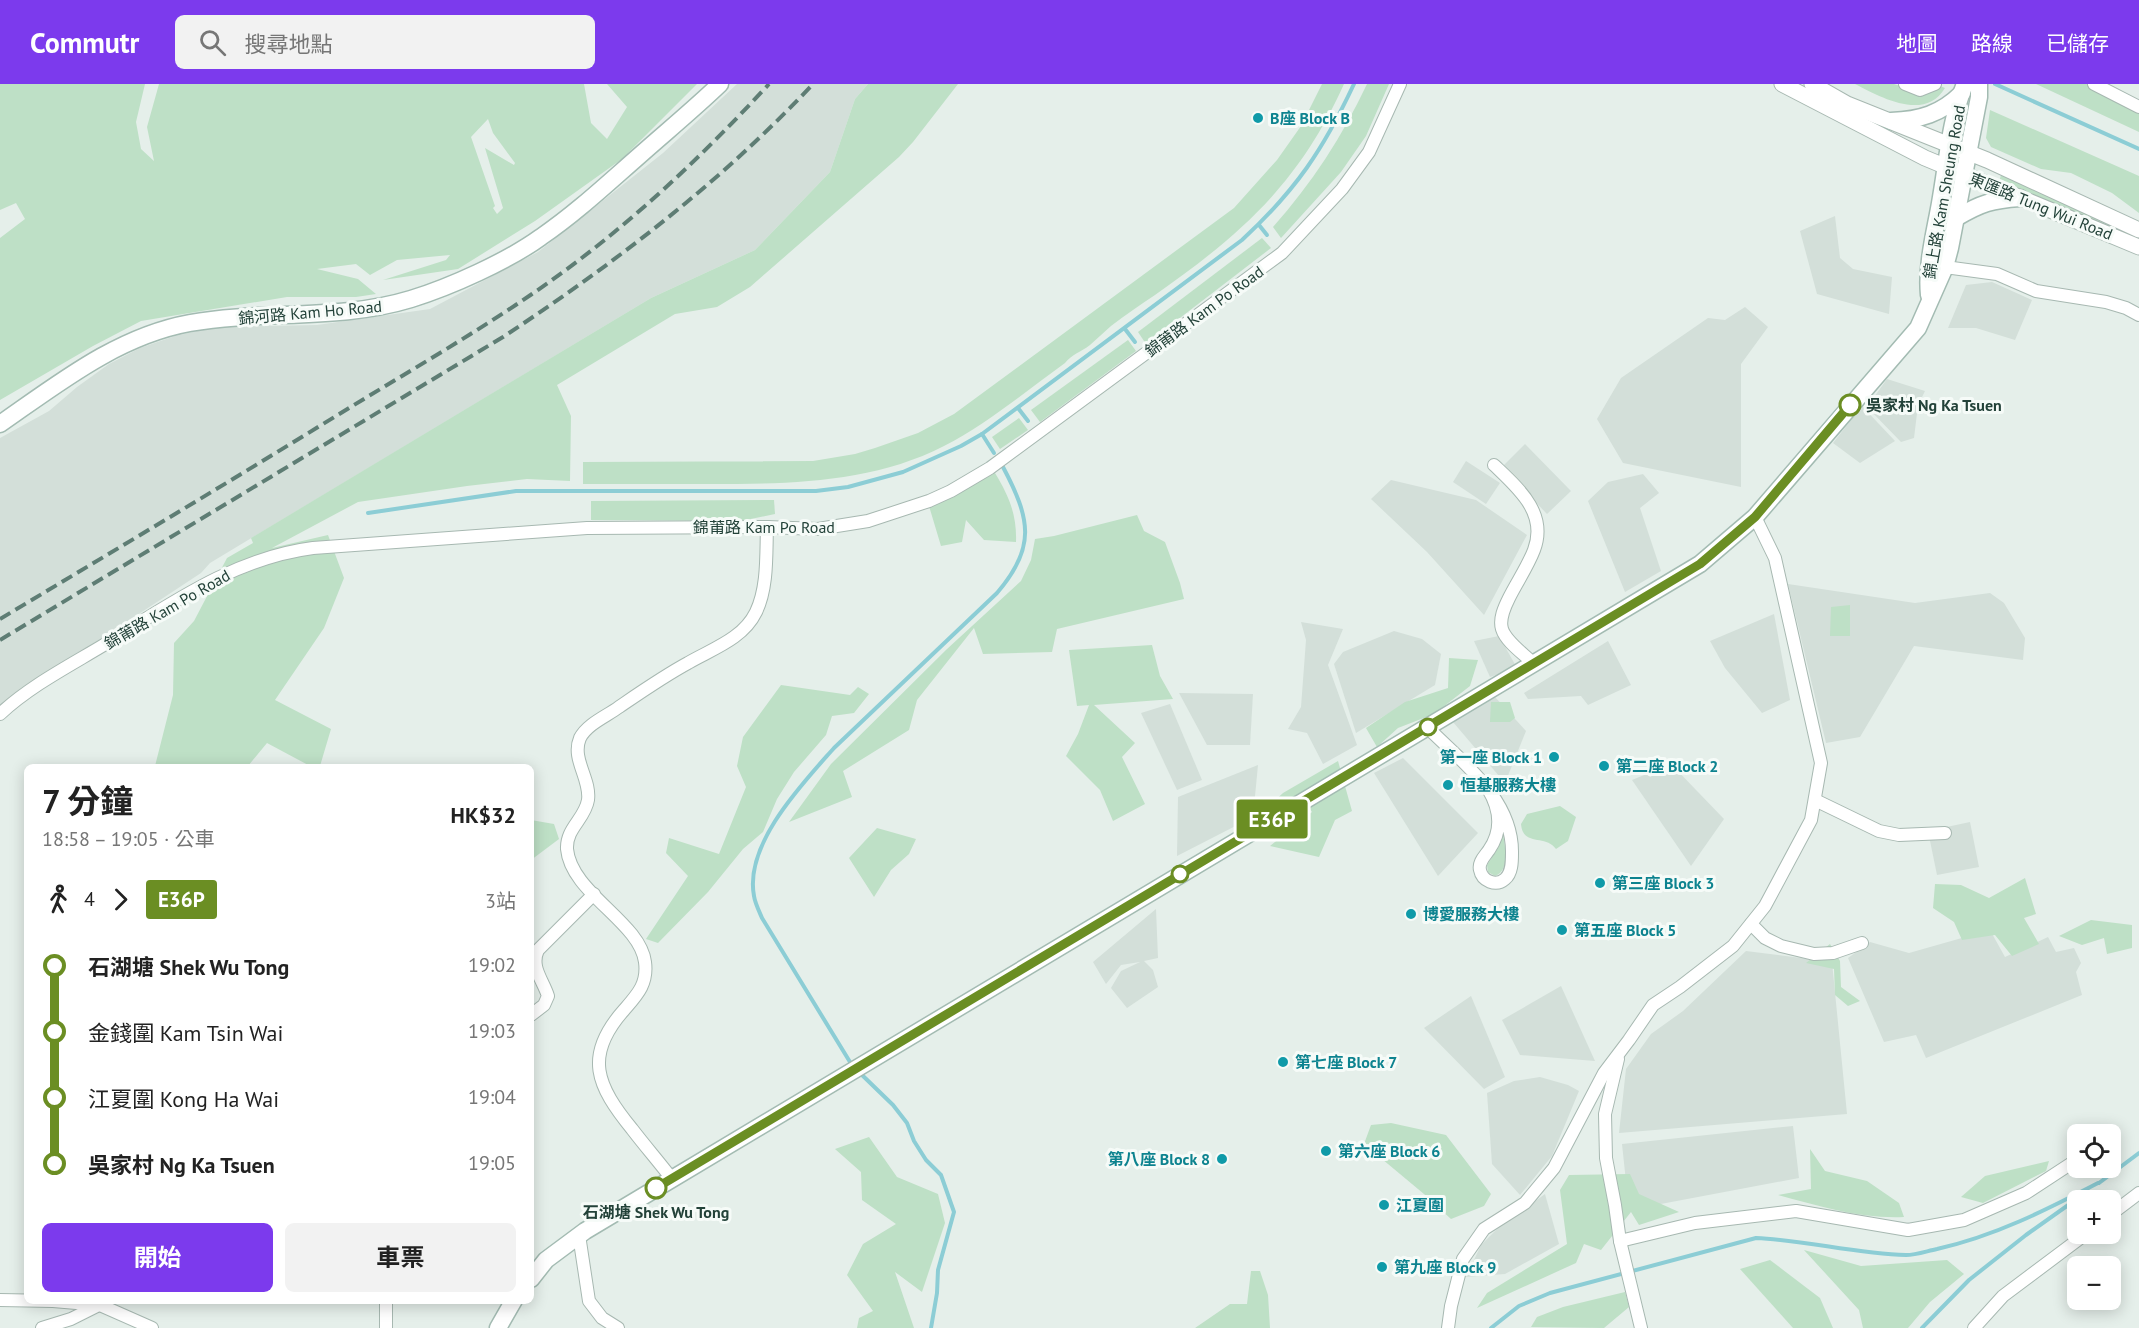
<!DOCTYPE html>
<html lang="zh-TW">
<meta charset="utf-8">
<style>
:root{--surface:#fff;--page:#f2f2f2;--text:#222;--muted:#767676;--accent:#7c3aed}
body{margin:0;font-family:"PT Sans","Noto Sans TC",sans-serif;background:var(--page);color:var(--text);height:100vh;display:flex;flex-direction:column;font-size:22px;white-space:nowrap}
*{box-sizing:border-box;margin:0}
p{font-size:20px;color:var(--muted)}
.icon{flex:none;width:33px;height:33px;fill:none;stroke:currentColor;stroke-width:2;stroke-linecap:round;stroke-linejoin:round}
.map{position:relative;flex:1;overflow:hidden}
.details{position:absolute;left:24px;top:680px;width:510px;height:540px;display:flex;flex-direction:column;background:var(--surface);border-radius:9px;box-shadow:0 3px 15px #0003}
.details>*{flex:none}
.badge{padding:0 12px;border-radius:4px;font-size:21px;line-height:39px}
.fabs{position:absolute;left:2067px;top:1040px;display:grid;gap:12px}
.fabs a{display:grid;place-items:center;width:54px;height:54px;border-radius:9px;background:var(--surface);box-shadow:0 3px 15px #0003;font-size:30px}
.map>.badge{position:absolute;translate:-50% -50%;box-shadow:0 0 0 3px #fff}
.legs{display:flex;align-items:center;gap:9px;height:66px;padding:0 18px;font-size:20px}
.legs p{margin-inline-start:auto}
.summary{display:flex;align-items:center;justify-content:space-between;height:102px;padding:0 18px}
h1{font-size:33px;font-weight:700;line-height:45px}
.primary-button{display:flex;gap:12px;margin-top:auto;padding:12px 18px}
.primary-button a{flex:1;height:69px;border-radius:9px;background:var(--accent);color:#fff;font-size:24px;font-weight:700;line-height:69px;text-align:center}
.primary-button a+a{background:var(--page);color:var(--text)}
ul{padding:0 18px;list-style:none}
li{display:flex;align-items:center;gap:21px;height:66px;font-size:22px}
li i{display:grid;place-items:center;width:9px;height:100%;margin:0 8px;background:currentColor}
li i::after{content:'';width:15px;height:15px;margin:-8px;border:4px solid;border-radius:50%;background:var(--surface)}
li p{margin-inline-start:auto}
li:first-child i{background:linear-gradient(#0000 50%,currentColor 0)}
li:last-child i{background:linear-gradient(currentColor 50%,#0000 0)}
header{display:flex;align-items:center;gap:36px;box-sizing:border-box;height:84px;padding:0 30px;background:var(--accent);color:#fff}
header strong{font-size:28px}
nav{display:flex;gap:33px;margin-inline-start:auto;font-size:21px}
.search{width:420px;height:54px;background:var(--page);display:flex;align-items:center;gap:15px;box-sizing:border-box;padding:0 21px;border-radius:9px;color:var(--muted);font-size:22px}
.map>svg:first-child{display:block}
.built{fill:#d3dfd9}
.green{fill:#bee0c6;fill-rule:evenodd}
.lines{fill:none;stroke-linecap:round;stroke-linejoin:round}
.stream{stroke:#8ccdd5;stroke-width:4}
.minor-casing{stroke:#a7b8b1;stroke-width:14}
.tertiary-casing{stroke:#a7b8b1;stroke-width:17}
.secondary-casing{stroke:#a3bbb2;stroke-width:19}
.minor{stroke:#fff;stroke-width:12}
.tertiary{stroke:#fff;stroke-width:15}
.secondary{stroke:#fff;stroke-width:16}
.rail{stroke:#5e7d74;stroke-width:4;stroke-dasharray:12 6;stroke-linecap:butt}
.line-1-casing{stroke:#fff;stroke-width:14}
.line-1{stroke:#6b8e23;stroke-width:9}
.culture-dot{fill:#0f9aa8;stroke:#f6fbf8;stroke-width:2}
.stop-1-dot{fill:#fff;stroke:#6b8e23;stroke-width:3}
.labels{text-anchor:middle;stroke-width:6;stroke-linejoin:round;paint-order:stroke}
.culture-label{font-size:16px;font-weight:bold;fill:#0d838f;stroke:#f6fbf8;text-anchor:start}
.street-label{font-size:16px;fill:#234239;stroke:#f6fbf8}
.stop-label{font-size:16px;font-weight:bold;fill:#234239;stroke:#f6fbf8;text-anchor:start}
</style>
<header>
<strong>Commutr</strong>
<div class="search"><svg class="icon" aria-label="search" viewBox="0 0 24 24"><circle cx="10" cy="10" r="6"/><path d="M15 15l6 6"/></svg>搜尋地點</div>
<nav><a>地圖</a><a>路線</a><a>已儲存</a></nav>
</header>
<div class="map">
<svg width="2139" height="1244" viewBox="0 0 2139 1244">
<rect width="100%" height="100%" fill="#e5efea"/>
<g class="built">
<path d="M737 0H868L855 15 830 88 755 166 651 214 210 479 201 489 113 547 21 604 0 624V354L49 327 77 303 109 280 140 264 175 252 215 243 317 241 430 225 538 168 663 69Z"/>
<path d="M1835 132 1840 174 1853 185 1892 193 1889 230 1817 210 1800 147Z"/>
<path d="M1992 198 2032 216 2015 256 1976 244H1948L1966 201Z"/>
<path d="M1745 223 1768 243 1741 280V403L1623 379 1597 335 1621 294 1708 234 1725 236Z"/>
<path d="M1887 295 1925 307 1918 321 1914 354 1901 358 1867 323Z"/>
<path d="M1862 322 1895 357 1860 379 1833 359Z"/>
<path d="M1525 360 1571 407 1547 430 1502 383Z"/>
<path d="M1466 377 1500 399 1486 420 1453 398Z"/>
<path d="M1643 390 1659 409 1640 424 1661 487 1625 508 1588 417 1608 398Z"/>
<path d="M1391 396 1476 416 1527 451 1484 531 1427 468 1371 415Z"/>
<path d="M1788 500 1915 519 1990 509 2004 519 2025 554 2023 576 1914 562 1860 653 1826 659Z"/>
<path d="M1774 530 1790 616 1762 629 1725 584 1710 557Z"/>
<path d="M1301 538 1343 545 1328 581 1357 661 1323 680 1307 649 1288 645 1301 623 1306 556Z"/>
<path d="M1394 547 1422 555 1441 570 1435 601 1356 649 1334 580 1343 568Z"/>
<path d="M1499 552 1517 584 1490 593 1474 557Z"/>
<path d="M1608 557 1631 601 1588 621 1581 612 1528 615 1524 609Z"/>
<path d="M1179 609 1253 610 1250 661H1207Z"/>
<path d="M1495 613 1526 647 1505 699 1453 638Z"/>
<path d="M1170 620 1202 696 1177 706 1141 629Z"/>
<path d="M1403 674 1478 749 1438 792 1374 689Z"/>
<path d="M1671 680 1724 735 1691 782 1632 696Z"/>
<path d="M1258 681 1253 733 1177 772 1178 713Z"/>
<path d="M1970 738 1979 783 1937 791 1928 747Z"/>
<path d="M1156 825 1158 874 1144 877 1153 886 1158 903 1127 924 1111 904 1121 887 1140 878 1121 881 1106 900 1093 878Z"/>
<path d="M1990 846 2005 873 2048 853 2056 868 2074 864 2081 879 2076 888 2082 911 1926 974 1916 951 1884 958 1848 874 1870 858 1909 869Z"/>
<path d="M1746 867 1832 878 1847 1030 1619 1049 1626 985 1651 950 1683 927Z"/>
<path d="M1561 902 1595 977 1520 971 1502 936Z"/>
<path d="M1471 912 1505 993 1484 1005 1424 944Z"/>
<path d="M1540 993 1568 1001 1579 1007 1552 1072 1520 1111 1492 1080 1487 1009 1514 997Z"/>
<path d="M1793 1042 1799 1094 1629 1126 1622 1060Z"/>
<path d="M1545 1110 1559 1160 1505 1190 1466 1193 1481 1161 1498 1144Z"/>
</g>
<g class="green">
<path d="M0 0H145L136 38 141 65 154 77 147 43 159 0H584L591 39 607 55 627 23 607 0H697L622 75 535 137 458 185 383 196 446 176 450 171 397 176 370 191 356 180 317 185 358 195 376 210 356 213H287L141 237 93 262 0 316V154L25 135 16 119 0 126ZM488 35 493 49 515 79 514 81 485 64 503 124 497 130 493 124 495 122 471 53Z"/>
<path d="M868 0H958L913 58 899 73 750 203 717 223 675 230 557 301 571 332 570 397 527 395 467 402 358 418 272 464 328 451 344 494 324 544 275 616 331 645 320 682H310L267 659 248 682H155L173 611 174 559 194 537 227 474 253 459 251 454 651 214 755 166 830 88 855 15Z"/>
<path d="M1322 0H1344C1299 99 1243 149 1155 211 1140 221 1125 231 1111 242 1104 248 1097 255 1090 261 1081 268 1072 270 1065 279 1026 307 987 340 944 362 872 399 790 400 711 400 669 400 626 400 583 400V378L813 377 855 370 875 364 918 349 954 330 1234 124 1277 76 1301 42Z"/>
<path d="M1367 0H1389L1366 52 1341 88 1281 154 1273 143C1312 99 1342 53 1367 0Z"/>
<path d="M1855 0C1867 0 1883 0 1894 0 1915 6 1917 20 1938 1L1945 4C1925 38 1880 13 1855 0Z"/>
<path d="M2036 0H2087L2139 28V48Z"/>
<path d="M1990 26 2139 92V129L2112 109 2071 89 2041 85 1991 63 1986 54Z"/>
<path d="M2001 91 2044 109 2137 153 2136 156 1999 98Z"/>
<path d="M1262 154 1271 164 1146 260 1138 248Z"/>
<path d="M1128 256 1136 267 1040 338 1031 326Z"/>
<path d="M1019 334 1028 346 1000 365 992 353Z"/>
<path d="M995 389C1009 412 1017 431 1016 458L984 456 966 436 962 458 941 462 929 422 953 412Z"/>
<path d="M774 416 775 430 741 437 591 436V417Z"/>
<path d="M1137 431 1144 447 1165 458 1180 499 1184 515 1057 545 1052 568 983 570 974 544 917 616 909 646 843 687 852 713 789 738 831 680 947 565 1021 497 1031 476 1035 455 1054 452Z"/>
<path d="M1850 521V552H1830L1831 523Z"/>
<path d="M1152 561 1160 592 1173 615 1094 621 1135 659 1122 673 1145 720 1113 737 1100 706 1066 672 1078 650 1089 621 1077 622 1069 566Z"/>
<path d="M1449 574 1478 576 1470 602 1434 630 1398 644 1377 663 1366 644 1405 618 1448 604Z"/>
<path d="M781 601 850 611 858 603 869 610 854 629 832 632 826 651 794 688 777 715 763 748 743 765 708 808 658 859 646 855 688 792 666 769 669 754 719 770 746 703 737 682 743 653Z"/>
<path d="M1491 618H1510L1515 634 1510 638H1490Z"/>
<path d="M1338 677 1352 727 1335 736 1319 773 1270 762 1312 728 1300 711 1258 732 1283 709Z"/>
<path d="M1560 722 1576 733 1568 757 1556 765C1546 750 1523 763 1521 740L1527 730Z"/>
<path d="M531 736 554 740 559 755 531 776Z"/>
<path d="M877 744 916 755 909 770 891 786 874 813 849 774Z"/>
<path d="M1503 749C1505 762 1510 787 1495 792L1488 788 1487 781 1498 764Z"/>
<path d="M2025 794 2036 830 2024 834 2039 860 2012 872 1995 851 1962 856 1954 838 1933 824 1935 800 1961 801 1989 814Z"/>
<path d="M2091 836 2132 841V864L2107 870 2104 854 2082 861 2059 852Z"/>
<path d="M1830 860 1840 877 1841 903 1860 917 1848 922 1835 911 1834 885 1806 879Z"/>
<path d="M1391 1039 1446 1051 1491 1110 1484 1122 1451 1135 1424 1110 1364 1060 1371 1041Z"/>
<path d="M869 1053 897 1093 938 1110 945 1139 922 1208 895 1188 914 1244H857L859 1234 873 1227 847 1191 863 1160 896 1140 862 1116 861 1088 835 1065Z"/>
<path d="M1810 1065 1825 1087 1867 1097 1899 1119 1904 1133C1861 1135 1819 1122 1778 1111L1811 1105Z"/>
<path d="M2049 1077 2046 1087 1983 1119 1961 1113 1985 1092Z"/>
<path d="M1630 1090 1639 1110 1679 1128 1639 1141 1631 1128 1601 1166 1584 1160 1576 1179 1477 1224 1487 1209 1567 1160 1560 1106 1569 1091Z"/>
<path d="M1804 1166 1861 1182 1947 1176 1964 1190 1930 1218 1908 1244H1863L1859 1226Z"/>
<path d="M1770 1176 1820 1214 1833 1244H1793L1740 1185Z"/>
<path d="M1251 1187H1260L1268 1211 1270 1244H1195L1230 1220H1247Z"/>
<path d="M1625 1208 1629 1223 1604 1244 1531 1243 1537 1233 1563 1223Z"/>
</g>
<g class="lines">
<g class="stream">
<path d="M1995 0 2139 65"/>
<path d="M1259 141 1267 151"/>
<path d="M1125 245 1135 258"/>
<path d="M1018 324 1028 337"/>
<path d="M982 350 994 369"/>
<path d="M368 429 516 407H816L848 403 903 388 961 362 982 350 1242 156C1296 106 1323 66 1354 0"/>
<path d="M850 978 762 834C759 827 755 819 754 812 744 760 803 699 834 664L997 509C1037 463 1030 434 1003 383"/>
<path d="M862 991 893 1021 907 1039 914 1057 926 1076 941 1091 954 1128 938 1186 937 1209 931 1244"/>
<path d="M2099 1099 2139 1069"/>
<path d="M1491 1244 1519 1222 1550 1209 1756 1154C1806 1156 1855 1170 1906 1171 1916 1171 1927 1167 1937 1165 1995 1152 2046 1126 2098 1099"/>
<path d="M1922 1244 1969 1196 2026 1151 2088 1107"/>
</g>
<g class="minor-casing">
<g id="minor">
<path d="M1905 0 1920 6 1935 0"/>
<path d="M2094 0 2139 23"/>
<path d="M1945 183 1997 190 2036 207 2106 218 2126 224 2139 231"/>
<path d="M1494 381C1518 404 1548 429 1534 466 1528 482 1517 498 1509 514 1504 524 1499 535 1502 545 1506 558 1524 570 1533 579"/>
<path d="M0 630C31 601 71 581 107 559 172 519 235 474 313 464L587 444 767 443 818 445 868 437 929 417 951 407 990 384 1282 169 1342 105 1369 68 1400 0"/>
<path d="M1427 643C1462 678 1513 715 1512 769 1512 778 1512 789 1505 795 1496 803 1482 797 1480 786 1478 778 1485 772 1489 766 1503 746 1500 725 1488 705"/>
<path d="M1815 716 1879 747 1899 751 1945 749"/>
<path d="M1751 840 1765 854 1781 862 1814 870 1833 869 1862 859"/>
<path d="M531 931 544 921 548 912C543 896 530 883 538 866L594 810"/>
<path d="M1618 975 1605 1030 1606 1074 1615 1121 1620 1157 1641 1244"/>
<path d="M672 1095C659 1078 645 1062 632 1045 597 1002 583 972 624 926 637 911 648 900 645 878 640 838 571 809 567 765 566 744 585 735 588 716 591 695 571 675 580 654 587 640 607 632 619 623 641 608 664 592 688 579 712 565 743 555 756 528 768 503 766 471 767 443"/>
<path d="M2110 1131 2139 1109"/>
<path d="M579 1151 589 1217 602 1234 618 1244"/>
<path d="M1620 1157 1695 1139 1796 1127 1908 1146 1964 1136 2026 1109 2078 1075"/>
<path d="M0 1216 53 1217 100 1221 152 1244"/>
<path d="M42 1244 71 1235 99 1221"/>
<path d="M386 1244V1216"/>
<path d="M1448 1244 1451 1222 1463 1175 1484 1145 1525 1119 1554 1084 1604 989 1629 956 1653 921 1680 903 1733 862 1765 822 1811 736 1821 679 1775 474 1755 433"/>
<path d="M1974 1244 2003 1212 2087 1149"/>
</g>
</g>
<g class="tertiary-casing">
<g id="tertiary">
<path d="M1782 0 1925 74 2139 163"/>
<path d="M1812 0 1847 20 1987 76 2139 146"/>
</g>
</g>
<g class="secondary-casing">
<g id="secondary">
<path d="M1891 37C1920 36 1941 30 1962 9"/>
<path d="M1956 134C1981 119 1992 116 2020 114"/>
<path d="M1929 211C1926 181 1935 148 1940 119 1947 81 1950 35 1965 0"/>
<path d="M0 340C59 299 118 252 190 239 263 226 339 237 411 215 450 203 508 177 541 153 576 129 607 100 639 72 666 48 694 25 720 0"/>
<path d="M531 1195 546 1176 585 1147 1700 480 1755 433 1918 244 1945 183 1950 164 1979 13V0"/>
<path d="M498 1244 514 1216"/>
</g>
</g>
<use href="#minor" class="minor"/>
<use href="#tertiary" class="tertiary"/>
<use href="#secondary" class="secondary"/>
<g class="rail">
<path d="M0 535C112 468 224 401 336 332 401 292 469 253 532 210 620 150 697 78 769 0"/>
<path d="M0 556 503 253C615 179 721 98 813 0"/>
</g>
</g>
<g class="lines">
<g class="line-1-casing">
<path id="line-1" d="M656 1104 1700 480 1755 433 1850 321"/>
</g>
<use href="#line-1" class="line-1"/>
</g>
<g class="culture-dot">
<circle cx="1258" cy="34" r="6"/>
<circle cx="1554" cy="673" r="6"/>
<circle cx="1604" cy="682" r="6"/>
<circle cx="1448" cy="701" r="6"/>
<circle cx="1600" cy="799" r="6"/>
<circle cx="1411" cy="830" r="6"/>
<circle cx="1562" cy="846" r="6"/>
<circle cx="1283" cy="978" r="6"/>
<circle cx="1326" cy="1067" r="6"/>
<circle cx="1222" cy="1075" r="6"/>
<circle cx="1384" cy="1121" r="6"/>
<circle cx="1382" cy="1183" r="6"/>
</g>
<g class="stop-1-dot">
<circle cx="1850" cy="321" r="10"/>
<circle cx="1428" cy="643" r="8"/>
<circle cx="1180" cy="790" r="8"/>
<circle cx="656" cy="1104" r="10"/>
</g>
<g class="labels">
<g class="culture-label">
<text x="1270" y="40">B座 Block B</text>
<text x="1542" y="679" text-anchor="end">第一座 Block 1</text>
<text x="1616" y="688">第二座 Block 2</text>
<text x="1460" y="707">恒基服務大樓</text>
<text x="1612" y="805">第三座 Block 3</text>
<text x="1423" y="836">博愛服務大樓</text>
<text x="1574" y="852">第五座 Block 5</text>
<text x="1295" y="984">第七座 Block 7</text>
<text x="1338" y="1073">第六座 Block 6</text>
<text x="1210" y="1081" text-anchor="end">第八座 Block 8</text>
<text x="1396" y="1127">江夏圍</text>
<text x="1394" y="1189">第九座 Block 9</text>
</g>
<g class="street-label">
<text transform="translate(1944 108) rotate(-80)" y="6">錦上路 Kam Sheung Road</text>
<text transform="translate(2041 122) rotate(22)" y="6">東匯路 Tung Wui Road</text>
<text transform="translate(1204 227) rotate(-36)" y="6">錦莆路 Kam Po Road</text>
<text transform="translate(310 228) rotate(-5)" y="6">錦河路 Kam Ho Road</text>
<text x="764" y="449">錦莆路 Kam Po Road</text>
<text transform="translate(167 525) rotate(-30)" y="6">錦莆路 Kam Po Road</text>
</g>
<g class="stop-label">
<text x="1866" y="327">吳家村 Ng Ka Tsuen</text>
<text x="656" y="1134" text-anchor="middle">石湖塘 Shek Wu Tong</text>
</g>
</g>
</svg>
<div class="fabs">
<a><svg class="icon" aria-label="locate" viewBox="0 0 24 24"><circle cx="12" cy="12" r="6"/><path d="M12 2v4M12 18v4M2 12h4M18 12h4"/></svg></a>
<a>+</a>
<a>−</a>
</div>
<b class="badge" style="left:1272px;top:735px;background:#6b8e23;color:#fff">E36P</b>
<section class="details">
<div class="summary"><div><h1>7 分鐘</h1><p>18:58 – 19:05 · 公車</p></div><b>HK$32</b></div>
<div class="legs"><svg class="icon" aria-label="walk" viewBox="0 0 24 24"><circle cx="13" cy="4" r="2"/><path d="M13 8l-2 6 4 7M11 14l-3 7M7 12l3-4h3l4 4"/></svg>4<svg class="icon" aria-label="forward" viewBox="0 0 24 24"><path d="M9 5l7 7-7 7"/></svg><b class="badge" style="background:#6b8e23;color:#fff">E36P</b><p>3站</p></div>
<ul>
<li><i style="color:#6b8e23"></i><b>石湖塘 Shek Wu Tong</b><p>19:02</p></li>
<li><i style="color:#6b8e23"></i><span>金錢圍 Kam Tsin Wai</span><p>19:03</p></li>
<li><i style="color:#6b8e23"></i><span>江夏圍 Kong Ha Wai</span><p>19:04</p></li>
<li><i style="color:#6b8e23"></i><b>吳家村 Ng Ka Tsuen</b><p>19:05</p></li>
</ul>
<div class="primary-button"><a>開始</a><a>車票</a></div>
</section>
</div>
